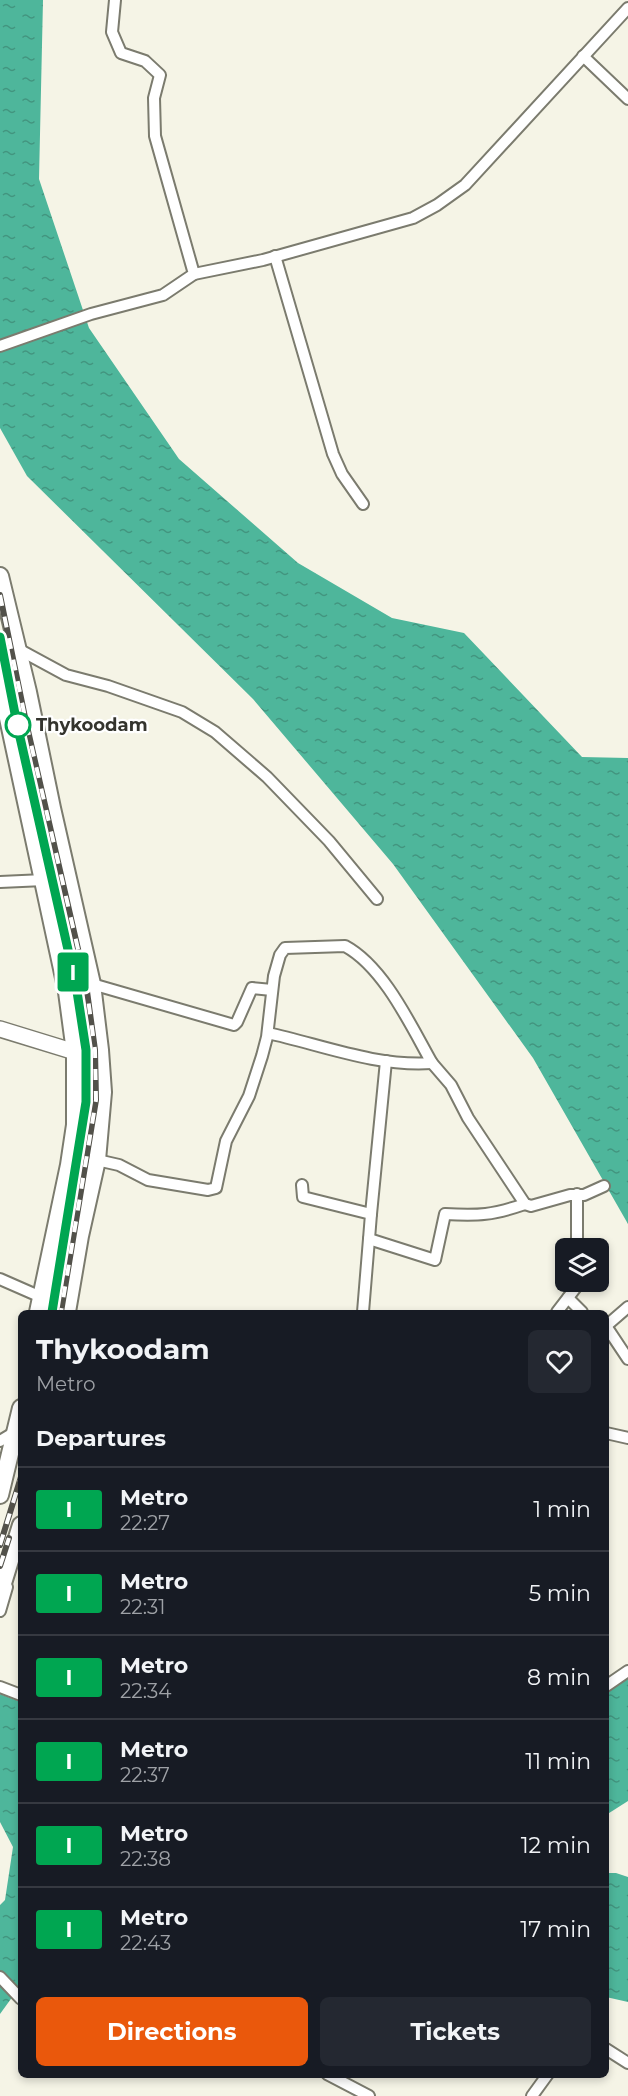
<!DOCTYPE html>
<style>
:root{--surface:#171b24;--page:#242831;--text:#f1f3f6;--muted:#9ea1a6;--line:#363941;--accent:#ea580c}
body{margin:0;font-family:Montserrat,sans-serif;background:var(--page);color:var(--text);height:100vh;display:flex;flex-direction:column;font-size:22px;white-space:nowrap}
*{box-sizing:border-box;margin:0}
p{font-size:20px;color:var(--muted)}
.icon{flex:none;width:33px;height:33px;fill:none;stroke:currentColor;stroke-width:2;stroke-linecap:round;stroke-linejoin:round}
.map{position:relative;flex:1;overflow:hidden}
.sheet{position:absolute;left:18px;top:1310px;width:591px;height:768px;display:flex;flex-direction:column;background:var(--surface);border-radius:9px;box-shadow:0 3px 9px #0003}
.sheet>*{flex:none}
.badge{padding:0 12px;border-radius:4px;font-size:21px;line-height:39px}
.fabs{position:absolute;left:555px;top:1238px;display:grid;gap:12px}
.fabs a{display:grid;place-items:center;width:54px;height:54px;border-radius:9px;background:var(--surface);box-shadow:0 3px 9px #0003;font-size:30px}
.map>.badge{position:absolute;translate:-50% -50%;box-shadow:0 0 0 3px #fff}
h2{padding:0 18px;font-size:22px;line-height:54px}
.round{display:grid;place-items:center;flex:none;width:63px;height:63px;border-radius:9px;background:var(--page)}
.overview{display:flex;align-items:center;justify-content:space-between;height:102px;padding:0 18px}
h1{font-size:28px;font-weight:700;line-height:45px}
.cta{display:flex;gap:12px;margin-top:auto;padding:12px 18px}
.cta a{flex:1;height:69px;border-radius:9px;background:var(--accent);color:#fff;font-size:24px;font-weight:700;line-height:69px;text-align:center}
.cta a+a{background:var(--page);color:var(--text)}
ul{padding:0;list-style:none}
li{display:flex;align-items:center;gap:18px;height:84px;padding:0 18px;border-top:2px solid var(--line)}
li div{flex:1}
li b{display:block;font-size:22px}
li em{font-style:normal}
li .badge{min-width:66px;font-weight:700;text-align:center}
.map>svg:first-child{display:block}
.water{fill:url(#water-ripples)}
.lines{fill:none;stroke-linecap:round;stroke-linejoin:round}
.street-casing{stroke:#7b7b6e;stroke-width:14}
.secondary-casing{stroke:#7b7b6e;stroke-width:18}
.primary-casing{stroke:#7b7b6e;stroke-width:20}
.street{stroke:#fff;stroke-width:10}
.secondary{stroke:#fff;stroke-width:15}
.primary{stroke:#fff;stroke-width:16}
.rail-casing{stroke:#52514a;stroke-width:6}
.rail{stroke:#fff;stroke-width:4;stroke-dasharray:11;stroke-linecap:butt}
.line-casing{stroke:#fff;stroke-width:14}
.line{stroke:#00a651;stroke-width:9}
.stop-dot{fill:#fff;stroke:#00a651;stroke-width:3}
.labels{text-anchor:middle;stroke-width:4.5;stroke-linejoin:round;paint-order:stroke}
.stop-label{font-size:18px;font-weight:bold;fill:#34342e;stroke:#fff;text-anchor:start}
</style>
<div class="map">
<svg width="628" height="2096" viewBox="0 0 628 2096">
<defs>
<pattern id="water-ripples" width="26" height="14" patternUnits="userSpaceOnUse" patternTransform="scale(1.5)"><rect width="26" height="14" fill="#4eb69b"/><path d="M2 4q2-2 4 0t4 0M15 11q2-2 4 0t4 0" fill="none" stroke="#42957f"/></pattern>
</defs>
<rect width="100%" height="100%" fill="#f5f4e6"/>
<g class="water">
<path d="M0 0H43L39 179 89 328 179 459 298 563 392 618 464 633 582 757 628 758V1224L533 1058 393 864 253 699 27 476 0 428Z"/>
<path d="M628 1678V1801L606 1815V1692Z"/>
<path d="M0 1694 21 1702V1985L0 2014V1905L5 1900 13 1847 0 1822Z"/>
<path d="M606 1873H616L628 1877V2002L606 1997Z"/>
</g>
<g class="lines">
<g class="street-casing">
<g id="street">
<path d="M583 56 628 99"/>
<path d="M275 256 333 454 342 474 363 504"/>
<path d="M194 274 263 260 413 218 437 205 465 185 628 8"/>
<path d="M0 346 91 314 163 295 194 274 155 136 154 98 160 75 145 61 121 53 112 32 115 0"/>
<path d="M18 649 66 675 108 686 182 712 215 732 267 777 329 841 377 899"/>
<path d="M0 882 44 880"/>
<path d="M92 984 234 1025 237 1022 252 988 272 990"/>
<path d="M432 1063 451 1085 468 1118 525 1204 531 1206 570 1195H584L604 1186"/>
<path d="M97 1160 119 1165 148 1180 208 1190 216 1188 226 1141 249 1096 262 1056 267 1037 274 976 280 955 285 948 345 946C384 967 411 1026 432 1063 376 1067 322 1045 268 1033"/>
<path d="M302 1185 303 1197 371 1214 369 1239 435 1260 445 1214C479 1216 493 1215 525 1204"/>
<path d="M577 1194V1248"/>
<path d="M371 1214 386 1061"/>
<path d="M0 1279 41 1297"/>
<path d="M568 1298 582 1312"/>
<path d="M363 1312 369 1239"/>
<path d="M557 1312 577 1286V1281"/>
<path d="M606 1326 628 1359"/>
<path d="M606 1326 628 1307"/>
<path d="M606 1433 628 1438"/>
<path d="M0 1441 15 1432"/>
<path d="M0 1611 7 1587"/>
<path d="M606 1686 628 1671"/>
<path d="M0 1687 21 1695"/>
<path d="M0 1977 21 1999"/>
<path d="M606 2049 628 2063"/>
<path d="M327 2074 369 2096"/>
<path d="M532 2096 548 2074"/>
</g>
</g>
<g class="secondary-casing">
<path id="secondary" d="M0 1029 75 1052"/>
</g>
<g class="primary-casing">
<g id="primary">
<path d="M0 576 28 692 52 808 92 984 100 1050 103 1092 97 1160 80 1236 67 1312"/>
<path d="M0 681 67 992 75 1052V1125L69 1165 38 1312"/>
<path d="M0 1495 21 1408"/>
<path d="M0 1593 21 1525"/>
</g>
</g>
<use href="#street" class="street"/>
<use href="#secondary" class="secondary"/>
<use href="#primary" class="primary"/>
<g class="rail-casing">
<g id="rail">
<path d="M0 595 26 722 86 984 95 1050 96 1100 61 1312"/>
<path d="M14 707 26 760"/>
<path d="M51 868C67 938 92 1030 86 1102 84 1125 79 1147 75 1170"/>
<path d="M0 1545 21 1477"/>
<path d="M0 1566 9 1538"/>
</g>
</g>
<use href="#rail" class="rail"/>
</g>
<g class="lines">
<g class="line-casing">
<path id="line" d="M0 637 17 724 76 985 86 1050V1102L52 1312"/>
</g>
<use href="#line" class="line"/>
</g>
<circle class="stop-dot" cx="18" cy="725" r="12"/>
<g class="labels">
<g class="stop-label">
<text x="36" y="731">Thykoodam</text>
</g>
</g>
</svg>
<div class="fabs">
<a><svg class="icon" aria-label="layers" viewBox="0 0 24 24"><path d="M12 4l9 5-9 5-9-5zM3 14l9 5 9-5"/></svg></a>
</div>
<b class="badge" style="left:73px;top:972px;background:#00a651;color:#fff">I</b>
<section class="sheet">
<div class="overview"><div><h1>Thykoodam</h1><p>Metro</p></div><a class="round"><svg class="icon" aria-label="heart" viewBox="0 0 24 24"><path d="M12 20l-8-8c-3-5 5-10 8-4 3-6 11-1 8 4z"/></svg></a></div>
<h2>Departures</h2>
<ul>
<li><span class="badge" style="background:#00a651;color:#fff">I</span><div><b>Metro</b><p>22:27</p></div><em>1 min</em></li>
<li><span class="badge" style="background:#00a651;color:#fff">I</span><div><b>Metro</b><p>22:31</p></div><em>5 min</em></li>
<li><span class="badge" style="background:#00a651;color:#fff">I</span><div><b>Metro</b><p>22:34</p></div><em>8 min</em></li>
<li><span class="badge" style="background:#00a651;color:#fff">I</span><div><b>Metro</b><p>22:37</p></div><em>11 min</em></li>
<li><span class="badge" style="background:#00a651;color:#fff">I</span><div><b>Metro</b><p>22:38</p></div><em>12 min</em></li>
<li><span class="badge" style="background:#00a651;color:#fff">I</span><div><b>Metro</b><p>22:43</p></div><em>17 min</em></li>
</ul>
<div class="cta"><a>Directions</a><a>Tickets</a></div>
</section>
</div>
